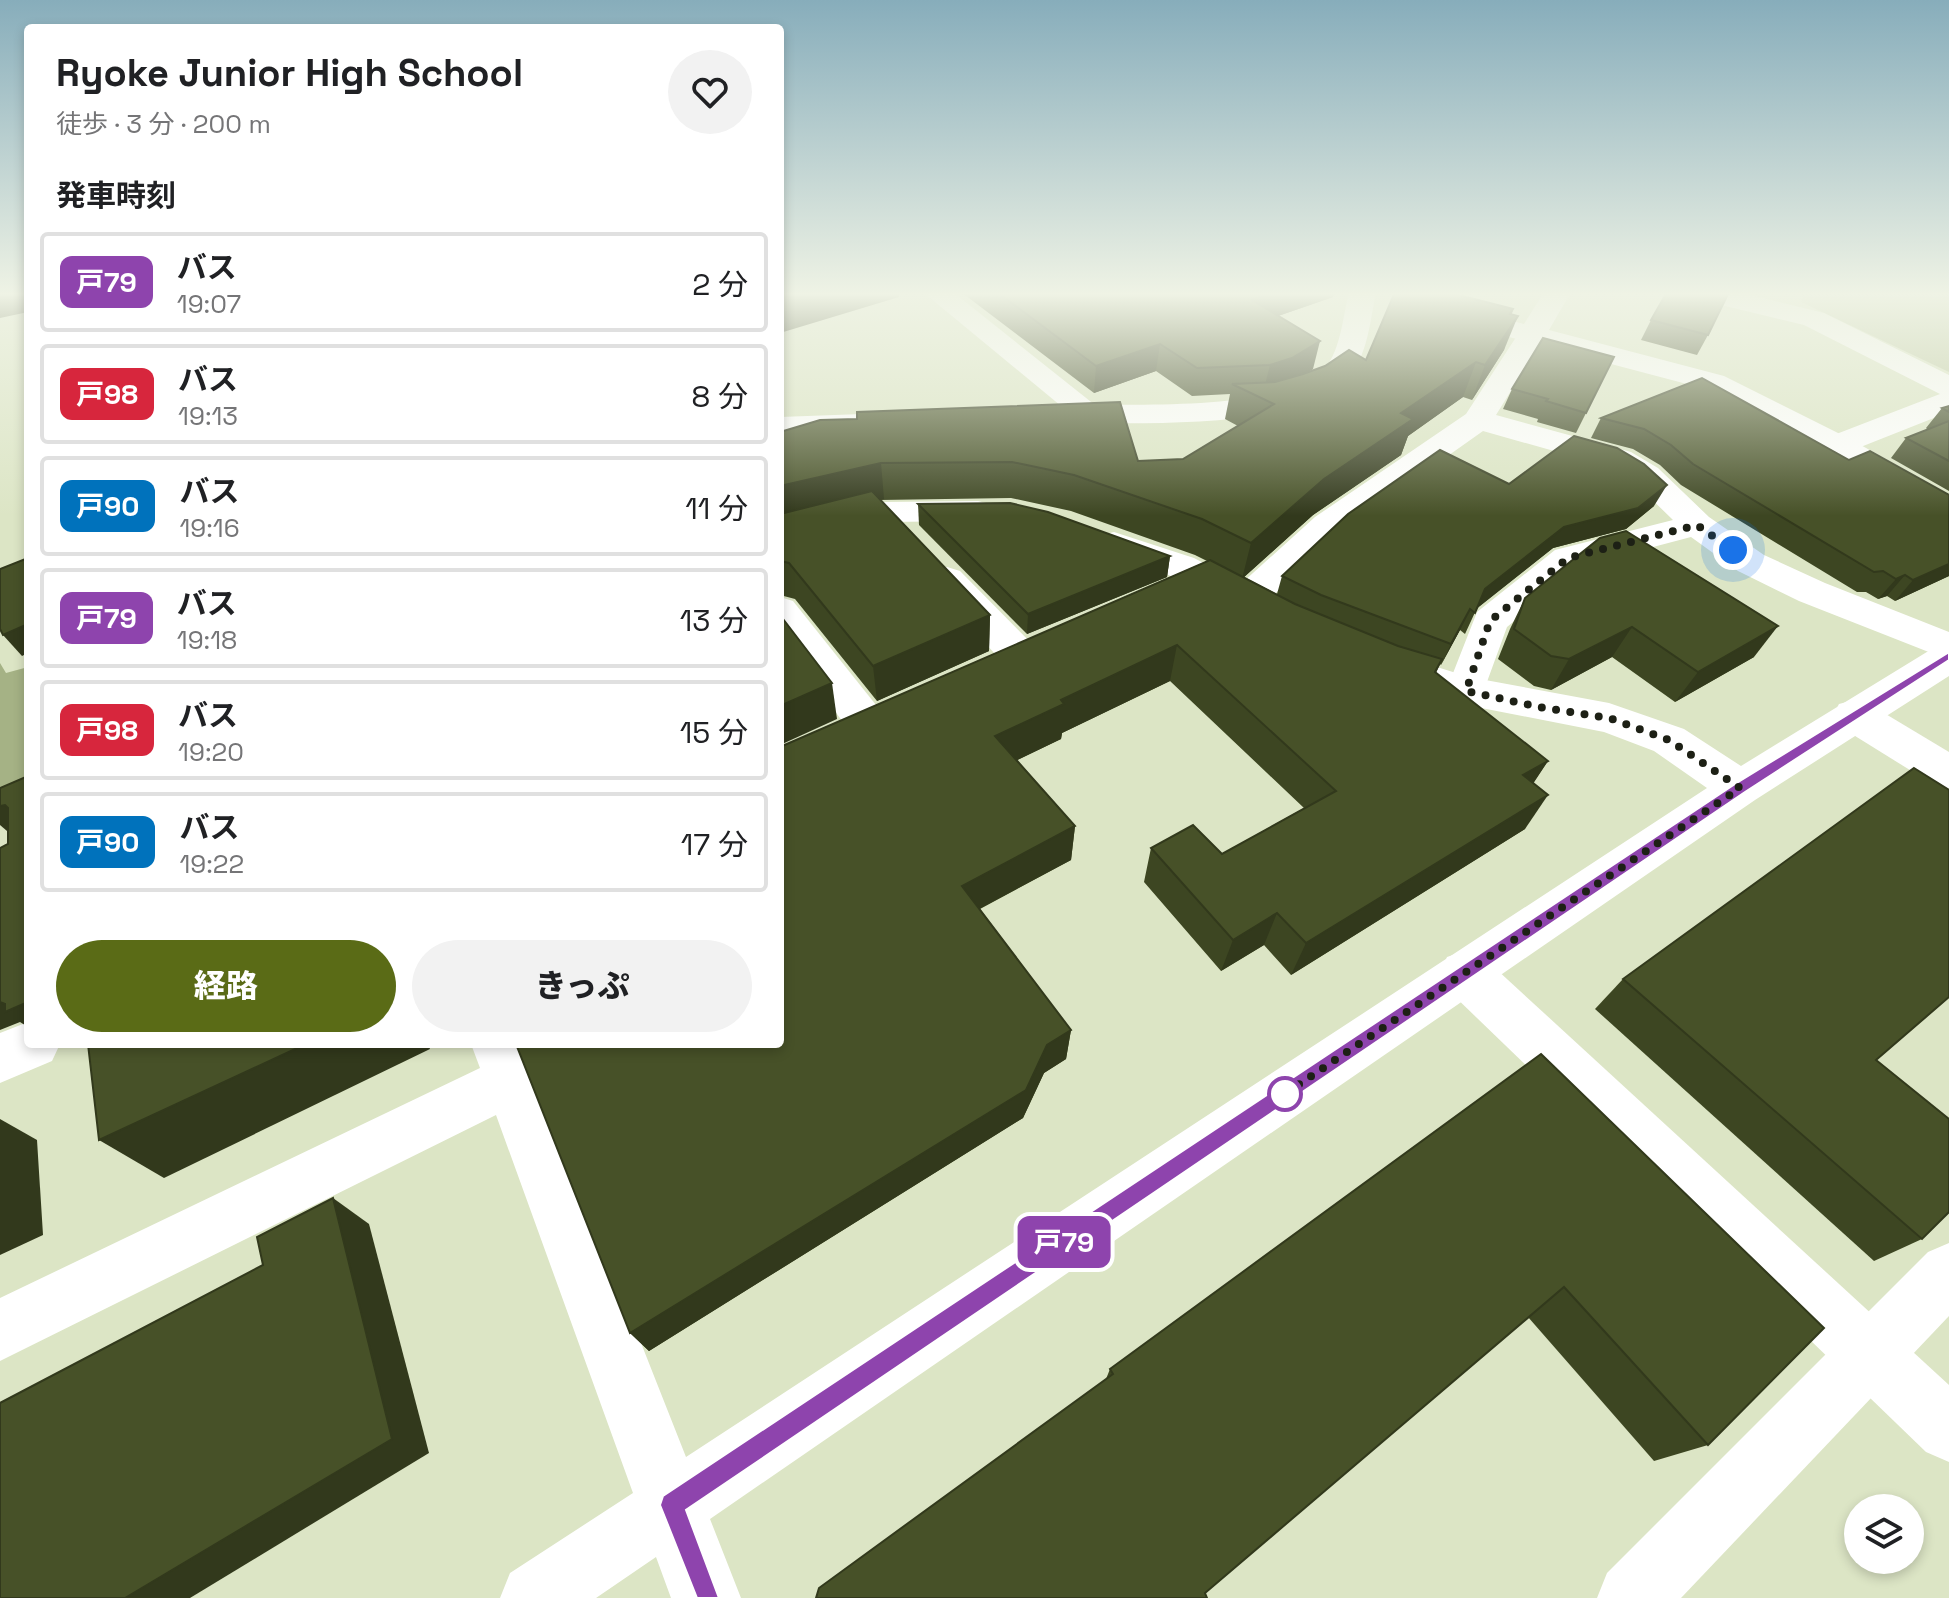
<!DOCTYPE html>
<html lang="ja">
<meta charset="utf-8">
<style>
:root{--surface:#fff;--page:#f2f2f2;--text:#202124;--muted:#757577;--line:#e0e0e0;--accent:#5a6b16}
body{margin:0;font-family:"Space Grotesk","Noto Sans JP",sans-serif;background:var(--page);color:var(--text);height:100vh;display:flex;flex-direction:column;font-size:30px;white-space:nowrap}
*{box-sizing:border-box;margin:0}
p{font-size:26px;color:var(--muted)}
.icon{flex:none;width:44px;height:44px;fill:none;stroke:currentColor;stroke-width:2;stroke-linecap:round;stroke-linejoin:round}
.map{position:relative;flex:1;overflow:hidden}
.sheet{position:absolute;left:24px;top:24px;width:760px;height:1024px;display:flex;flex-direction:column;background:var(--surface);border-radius:8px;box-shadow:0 4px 12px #0003}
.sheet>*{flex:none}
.badge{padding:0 16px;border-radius:12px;font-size:28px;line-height:52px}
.buttons{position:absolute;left:1844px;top:1494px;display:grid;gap:16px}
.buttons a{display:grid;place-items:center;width:80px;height:80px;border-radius:50%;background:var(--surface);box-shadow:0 4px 12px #0003;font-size:40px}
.you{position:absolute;width:40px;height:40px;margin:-20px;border:6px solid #fff;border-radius:50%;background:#1a73e8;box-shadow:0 0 0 12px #1a73e833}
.map>.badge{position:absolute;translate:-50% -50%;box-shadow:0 0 0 4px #fff}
h2{padding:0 32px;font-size:30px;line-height:72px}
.round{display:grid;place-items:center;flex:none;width:84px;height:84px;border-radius:42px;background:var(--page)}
.summary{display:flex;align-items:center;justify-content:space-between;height:136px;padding:0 32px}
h1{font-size:38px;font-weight:800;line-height:60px}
.button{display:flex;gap:16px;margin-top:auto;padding:16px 32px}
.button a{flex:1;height:92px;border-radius:48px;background:var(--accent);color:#fff;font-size:32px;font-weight:800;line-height:92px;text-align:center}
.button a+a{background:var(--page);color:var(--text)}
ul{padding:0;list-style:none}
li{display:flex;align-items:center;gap:24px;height:100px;margin:0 16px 12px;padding:0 16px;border:4px solid var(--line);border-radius:8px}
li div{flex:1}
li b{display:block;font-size:30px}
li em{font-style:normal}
li .badge{min-width:88px;font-weight:700;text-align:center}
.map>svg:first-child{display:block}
.green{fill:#bec9a1}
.forest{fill:#a5b285}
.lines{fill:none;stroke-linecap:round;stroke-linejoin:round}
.minor{fill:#fff;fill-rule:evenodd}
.tertiary{fill:#fff;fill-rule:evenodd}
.wall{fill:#3d4622}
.shaded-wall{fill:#32391c}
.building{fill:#475128;stroke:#32391c;stroke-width:2}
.line{fill:#8e44ad;stroke:#fff;stroke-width:2}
.walk{stroke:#1d2015;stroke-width:8;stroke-dasharray:0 14.4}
.stop-dot{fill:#fff;stroke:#8e44ad;stroke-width:4}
</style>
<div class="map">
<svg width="1949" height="1598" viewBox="0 0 1949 1598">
<rect width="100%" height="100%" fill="#dce5c5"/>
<path class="green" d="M1804 292H1949V372L1801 302Z"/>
<path class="forest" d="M0 663 6 673 28 667V781L0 791Z"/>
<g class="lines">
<g class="minor">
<path d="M923 292H953L1105 413 1100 420 1089 422 1078 420Z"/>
<path d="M1689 292H1738L1824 313 1949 375V412L1848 452 1837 455 1826 452 1821 445 1826 438 1940 394 1804 325 1692 298Z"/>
<path d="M1532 325 1542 328 1546 334 1496 415 1631 452 1658 468 1709 517 1764 555 1825 583 1949 632V660L1799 601 1738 571 1691 537 1581 566 1507 627 1480 701 1466 705 1452 701 1446 691 1477 612 1555 550 1673 520 1634 482 1607 466 1483 431 1339 533 1258 610 1245 613 1232 610 1226 601 1232 592 1315 517 1466 414 1522 328Z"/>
<path d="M947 567 960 571 1034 646 1040 656 1034 666 1020 670 1006 666 934 587 929 579 934 571Z"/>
<path d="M780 597 793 601 884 715 890 726 884 737 869 741 854 737 780 637Z"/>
<path d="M1854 700 1869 704 1949 752V789L1934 785 1839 726 1833 715 1839 704Z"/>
<path d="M1465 951 1483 957 1949 1385V1462L1926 1452 1447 989 1440 973 1447 957Z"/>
<path d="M28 1022V1044H60L52 1061 0 1083V1033Z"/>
</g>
<g class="tertiary">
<path d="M1349 292H1376C1370 321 1368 356 1347 379 1301 432 1130 422 1062 423L1051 421 1046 414 1051 407 1062 405C1123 403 1283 414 1325 368 1341 350 1343 315 1349 292Z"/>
<path d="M1544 292H1571L1549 330 1724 376 1848 438 1949 494V518L1937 515 1826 452 1702 388 1445 320 1441 314 1445 308 1455 306 1524 324Z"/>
<path d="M862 414 873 416 878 423 873 430 780 435V417Z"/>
<path d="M978 501 990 504 995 511 990 518 978 521 884 522 780 549V527L884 502Z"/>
<path d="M1114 532 1194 558 1251 588 1257 597 1251 606C1220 614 1194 585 1166 574 1145 565 1123 558 1101 551L1096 543 1101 535Z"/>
<path d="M1949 643V676L1755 800 710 1519 741 1598H671L656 1557 596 1598H500L510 1573 633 1493 496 1115 0 1361V1298L480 1068 471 1044H523L686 1457 1707 788 1654 751 1604 732 1466 705 1381 678 1375 668 1381 658 1395 654 1469 677 1609 703 1684 729 1741 766 1935 647Z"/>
<path d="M1949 1243V1316L1681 1598H1597L1607 1573 1928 1252Z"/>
</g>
</g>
<g class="wall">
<path d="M961 292H1334L1333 297 1278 316 1313 369 1305 374 1366 360 1513 309 1504 350 1472 400 1463 397 1408 436 1401 455 1313 515 1244 577 1277 594 1282 576 1509 484 1654 506 1626 529 1553 548 1477 608 1465 634 1460 630 1441 665 1440 664 1436 673 1548 761 1533 783 1525 829 1291 975 1264 945 1221 971 1144 882 1151 848 1222 854 1304 808 1170 681 1062 733 1061 739 1017 760 1075 826 1071 860 980 909 1071 1030 1066 1059 1044 1073 1023 1118 649 1351 630 1333 780 747 1207 561 1195 555 1071 511 1011 498 880 500 990 615 989 651 877 701 795 599 780 595V432L1138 461 1183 459 1238 426 1225 419 1230 394 1192 396 1156 371 1094 393Z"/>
<path d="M1651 320 1708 335 1697 355 1641 340Z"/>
<path d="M1614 357 1576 433 1537 422 1538 419 1503 409 1512 389Z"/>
<path d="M1702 378 1949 576 1895 601 1887 596 1878 599 1866 592H1857L1681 485 1660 465 1633 449 1591 438 1601 418Z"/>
<path d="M1949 406V491L1891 458 1906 438 1928 430 1926 428 1942 408Z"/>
<path d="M918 504 1170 556 1167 577 1027 634 919 525Z"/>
<path d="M1525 598 1754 657 1675 702 1612 657 1551 690 1534 686 1498 659 1510 629Z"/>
<path d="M1623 979 1876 1060 1922 1239 1874 1261 1595 1009Z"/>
<path d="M1541 1054 1708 1445 1654 1461 1528 1317 1106 1379 1110 1369Z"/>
</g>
<g class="shaded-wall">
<path d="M0 292H28V312L0 318Z"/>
<path d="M784 292H899V297L780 333V294Z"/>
<path d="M1274 292H1334L1333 297 1246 327 1252 300Z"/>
<path d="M1518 316 1504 350 1472 400 1485 365Z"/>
<path d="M1320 341 1313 369 1285 385 1263 393 1270 365Z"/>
<path d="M1160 344 1156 371 1094 393 1096 366Z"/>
<path d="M1476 362 1463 397 1408 436 1401 455 1313 515 1242 579 1251 543 1401 413Z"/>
<path d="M881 463 884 499 780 524V486Z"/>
<path d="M1667 485 1654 506 1626 529 1553 548 1475 610 1485 589 1564 527Z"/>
<path d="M1170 556 1167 577 1027 634 1028 614Z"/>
<path d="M1949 564V576L1895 601 1913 580Z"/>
<path d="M1905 575 1887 596 1878 599 1896 579Z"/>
<path d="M1470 609 1460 630 1441 665 1451 644Z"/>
<path d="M990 615 989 651 877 701 873 666Z"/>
<path d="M28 624V653L22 656 3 635Z"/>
<path d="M1778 626 1754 657 1675 702 1698 672Z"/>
<path d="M1632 627 1612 657 1551 690 1569 659Z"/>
<path d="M1177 645 1170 681 1062 733 1061 739 995 771V736L1061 700Z"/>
<path d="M832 683 837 719 780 745V706Z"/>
<path d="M1548 761 1525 796 1523 775Z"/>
<path d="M1548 795 1525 829 1291 975 1306 943Z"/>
<path d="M5 805 27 825 7 831 0 825V806Z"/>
<path d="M1075 826 1071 860 962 918V886Z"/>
<path d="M1277 913 1264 945 1221 971 1233 940Z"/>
<path d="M0 1002H28V1027L20 1022 0 1030Z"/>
<path d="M1071 1030 1066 1059 1044 1073 1023 1118 649 1351 630 1333 1047 1045Z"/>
<path d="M306 1044H428L430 1049 164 1178 99 1140Z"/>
<path d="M0 1119 37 1140 43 1235 0 1255Z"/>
<path d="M333 1198 369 1224 429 1453 190 1598H125Z"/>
</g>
<g class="building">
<path d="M997 292H1274L1252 300 1320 341 1292 358 1270 365 1197 368 1160 344 1096 366Z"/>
<path d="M1395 292H1447L1513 309 1510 314 1518 316 1485 365 1476 362 1401 413 1413 419 1324 479 1251 543 1202 519 1074 475 1012 462 881 463 780 486V432L820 420 857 419V412L1120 402 1138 461 1183 459 1274 404 1232 384 1275 382 1303 374 1325 366 1349 350 1366 360Z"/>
<path d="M1667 292H1729L1708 335 1651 320Z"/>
<path d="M1543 338 1614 357 1586 413 1546 401 1548 399 1512 389Z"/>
<path d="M1702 378 1849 460 1870 451 1949 495V564L1913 580 1905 575 1896 579 1883 571 1874 572 1693 464 1671 445 1644 429 1601 418Z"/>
<path d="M1949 406V412L1942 408Z"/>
<path d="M1949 421V461L1906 438Z"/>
<path d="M1574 436 1617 448 1644 464 1667 485 1638 508 1564 527 1485 589 1475 613 1470 609 1451 644 1321 595 1282 576 1348 514 1440 450 1509 484Z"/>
<path d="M872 491 990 615 873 666 789 563 780 561V514Z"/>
<path d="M1010 503 1048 512 1170 556 1028 614 918 504Z"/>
<path d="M1626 531 1778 626 1698 672 1632 627 1569 659 1551 656 1514 629 1525 598 1600 538Z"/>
<path d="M28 558V624L3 635 0 629V569Z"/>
<path d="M1210 560 1295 604 1398 646 1442 659 1435 672 1548 761 1523 775 1548 795 1306 943 1277 913 1233 940 1151 848 1193 825 1222 854 1336 791 1177 645 1061 700 1064 704 995 736 1075 826 962 886 1071 1030 1047 1045 1026 1090 630 1333 516 1044H780V747Z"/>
<path d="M780 615 832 683 780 706Z"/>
<path d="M1914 768 1949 790V997L1876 1060 1949 1119V1212L1922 1239 1623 979Z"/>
<path d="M28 776V1002L5 1012V1004L0 1002V848L8 844V808L5 805 0 806V788Z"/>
<path d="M88 1044H306L99 1140Z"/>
<path d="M1541 1054 1824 1328 1708 1445 1564 1287 1205 1593 1207 1598H816L819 1588 1113 1374 1110 1369Z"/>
<path d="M333 1198 392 1439 125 1598H0V1403L263 1265 257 1237Z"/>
</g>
<linearGradient id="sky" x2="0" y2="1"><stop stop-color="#87adbb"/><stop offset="0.57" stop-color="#eff3e5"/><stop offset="1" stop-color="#eff3e5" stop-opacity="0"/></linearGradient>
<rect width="1949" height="516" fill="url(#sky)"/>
<path class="line" d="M1949 652V660L1745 792 686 1510 719 1598H697L660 1505 663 1496 1735 784Z"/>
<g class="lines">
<path class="walk" d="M1285 1094 1280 1097 1740 788 1669 740 1609 718 1539 707 1466 691 1490 621 1568 558 1697 525 1733 550"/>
</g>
<circle class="stop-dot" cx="1285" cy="1094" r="16"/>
</svg>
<div class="buttons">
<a><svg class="icon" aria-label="layers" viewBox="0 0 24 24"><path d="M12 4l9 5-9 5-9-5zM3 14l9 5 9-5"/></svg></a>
</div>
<div class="you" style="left:1733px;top:550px"></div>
<b class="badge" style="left:1064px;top:1242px;background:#8e44ad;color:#fff">戸79</b>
<section class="sheet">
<div class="summary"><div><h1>Ryoke Junior High School</h1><p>徒歩 · 3 分 · 200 m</p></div><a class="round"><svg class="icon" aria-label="heart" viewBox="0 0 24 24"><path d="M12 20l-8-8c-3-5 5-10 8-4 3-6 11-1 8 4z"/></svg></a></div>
<h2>発車時刻</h2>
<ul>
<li><span class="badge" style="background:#8e44ad;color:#fff">戸79</span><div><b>バス</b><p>19:07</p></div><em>2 分</em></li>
<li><span class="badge" style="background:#d7263d;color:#fff">戸98</span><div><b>バス</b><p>19:13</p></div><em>8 分</em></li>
<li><span class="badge" style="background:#0072bc;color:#fff">戸90</span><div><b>バス</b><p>19:16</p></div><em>11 分</em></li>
<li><span class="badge" style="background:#8e44ad;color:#fff">戸79</span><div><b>バス</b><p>19:18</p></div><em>13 分</em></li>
<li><span class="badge" style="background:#d7263d;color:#fff">戸98</span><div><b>バス</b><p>19:20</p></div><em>15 分</em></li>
<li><span class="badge" style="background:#0072bc;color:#fff">戸90</span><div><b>バス</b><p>19:22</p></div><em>17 分</em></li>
</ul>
<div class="button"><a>経路</a><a>きっぷ</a></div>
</section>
</div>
